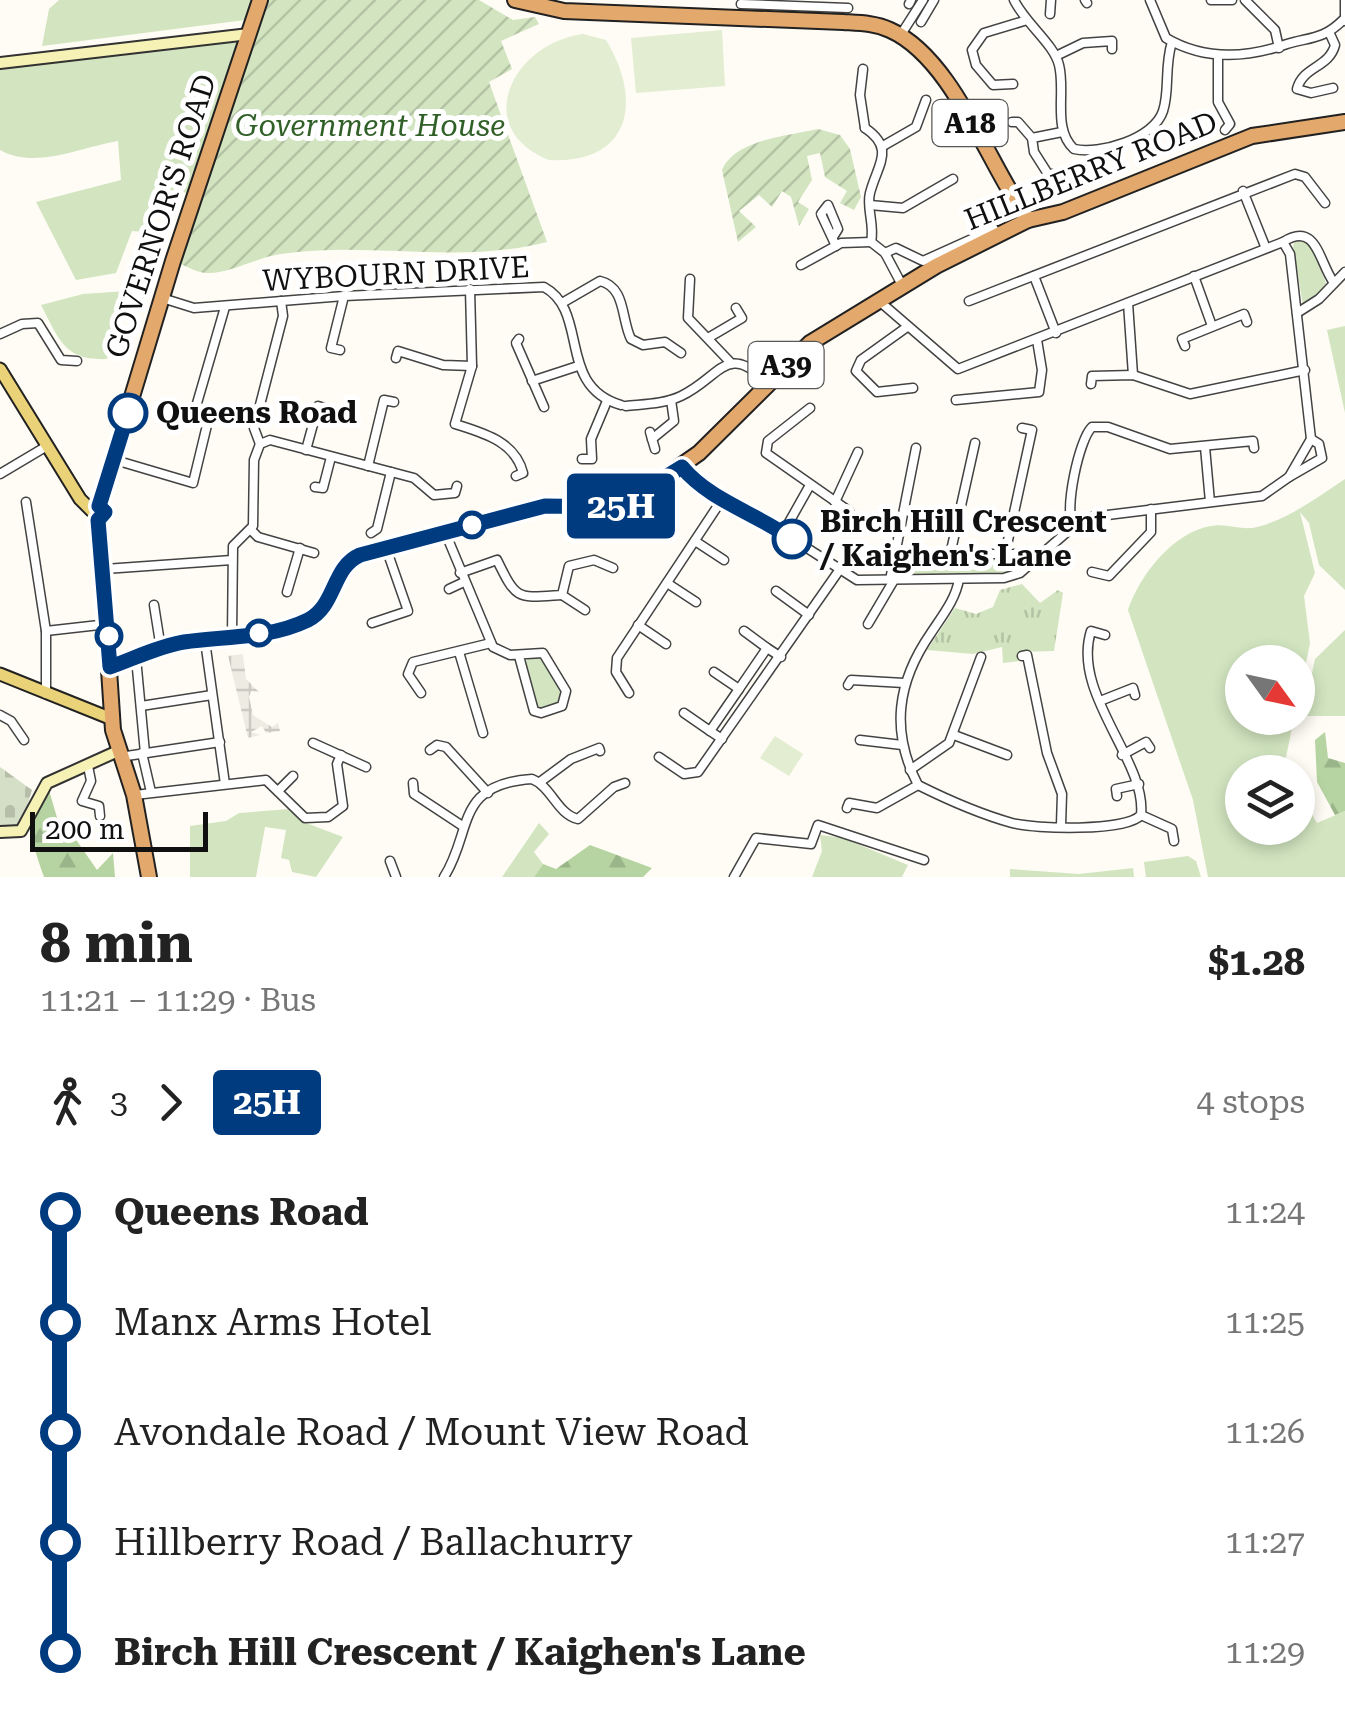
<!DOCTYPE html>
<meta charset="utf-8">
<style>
:root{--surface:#fff;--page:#f2f2f2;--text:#222;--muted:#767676}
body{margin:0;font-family:"Roboto Serif",serif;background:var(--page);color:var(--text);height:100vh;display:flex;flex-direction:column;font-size:38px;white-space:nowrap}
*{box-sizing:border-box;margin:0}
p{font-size:32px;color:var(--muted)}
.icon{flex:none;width:55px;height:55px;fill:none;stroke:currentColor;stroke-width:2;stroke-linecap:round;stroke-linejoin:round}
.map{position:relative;height:877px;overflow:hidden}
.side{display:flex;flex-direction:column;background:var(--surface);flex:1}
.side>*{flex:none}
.badge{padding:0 20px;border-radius:8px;font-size:35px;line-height:65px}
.needle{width:65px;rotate:123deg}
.buttons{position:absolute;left:1225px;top:645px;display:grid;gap:20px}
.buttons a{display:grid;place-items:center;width:90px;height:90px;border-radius:50%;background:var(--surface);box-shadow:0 5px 15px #0003;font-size:50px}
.scale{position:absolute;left:30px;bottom:25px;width:178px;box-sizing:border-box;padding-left:10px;border:5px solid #101010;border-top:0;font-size:28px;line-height:35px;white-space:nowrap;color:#101010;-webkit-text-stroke:8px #fff;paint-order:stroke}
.map>.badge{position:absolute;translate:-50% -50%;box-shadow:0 0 0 5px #fff}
.legs{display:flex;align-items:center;gap:15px;height:110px;padding:0 40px;font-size:32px}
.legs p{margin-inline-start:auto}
.head{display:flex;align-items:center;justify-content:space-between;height:170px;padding:0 40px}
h1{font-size:55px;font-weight:700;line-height:75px}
ul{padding:0 40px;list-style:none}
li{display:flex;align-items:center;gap:35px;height:110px;font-size:38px}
li i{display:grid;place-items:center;width:15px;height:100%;margin:0 12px;background:currentColor}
li i::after{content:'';width:25px;height:25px;margin:-12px;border:8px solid;border-radius:50%;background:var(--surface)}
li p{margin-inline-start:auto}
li:first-child i{background:linear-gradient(#0000 50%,currentColor 0)}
li:last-child i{background:linear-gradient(currentColor 50%,#0000 0)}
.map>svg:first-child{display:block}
.grass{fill:#d2e5c0}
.forest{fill:url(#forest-firs)}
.cemetery{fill:url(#cemetery-stones)}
.park{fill:url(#park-tufts)}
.garden{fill:url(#garden-furrows)}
.pitch{fill:#e2edd1}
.plaza{fill:url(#plaza-grid)}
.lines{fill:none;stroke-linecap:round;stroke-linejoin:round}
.street-casing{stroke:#434343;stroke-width:11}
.secondary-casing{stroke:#323232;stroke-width:14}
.primary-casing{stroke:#212121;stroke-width:15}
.highway-casing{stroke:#212121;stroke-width:18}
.street{stroke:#fff;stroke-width:8}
.secondary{stroke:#f6f2b6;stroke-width:10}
.primary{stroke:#e9d278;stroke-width:11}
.highway{stroke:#e3a86c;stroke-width:14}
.line-1-casing{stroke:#fff;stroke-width:22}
.line-1{stroke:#003b80;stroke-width:15}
.stop-1-dot{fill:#fff;stroke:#003b80;stroke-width:5}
.labels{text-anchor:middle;stroke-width:10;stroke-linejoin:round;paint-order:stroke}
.shield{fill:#fff;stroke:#585858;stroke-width:2.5}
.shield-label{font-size:28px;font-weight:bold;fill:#101010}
.park-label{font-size:30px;font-style:italic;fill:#306027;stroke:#fff}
.street-label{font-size:30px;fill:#101010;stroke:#fff}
.stop-label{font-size:30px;font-weight:bold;fill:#101010;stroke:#fff;text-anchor:start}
</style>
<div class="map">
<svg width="1345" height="877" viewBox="0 0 1345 877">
<defs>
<pattern id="forest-firs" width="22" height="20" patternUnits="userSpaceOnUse" patternTransform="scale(2.5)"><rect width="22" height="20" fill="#b6d4a1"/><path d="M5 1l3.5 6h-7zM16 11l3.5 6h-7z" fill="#9bb58a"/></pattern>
<pattern id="cemetery-stones" width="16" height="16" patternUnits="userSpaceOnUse" patternTransform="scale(2.5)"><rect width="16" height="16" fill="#d5dec6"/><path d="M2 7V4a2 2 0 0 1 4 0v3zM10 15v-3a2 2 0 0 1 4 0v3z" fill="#b6bda9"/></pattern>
<pattern id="park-tufts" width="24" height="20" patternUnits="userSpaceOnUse" patternTransform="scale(2.5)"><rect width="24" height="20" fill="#d2e5c0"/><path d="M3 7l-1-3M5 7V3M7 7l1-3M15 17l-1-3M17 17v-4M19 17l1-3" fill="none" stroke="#b3c3a4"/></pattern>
<pattern id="garden-furrows" width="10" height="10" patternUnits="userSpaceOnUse" patternTransform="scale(2.5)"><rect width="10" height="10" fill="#d2e5c0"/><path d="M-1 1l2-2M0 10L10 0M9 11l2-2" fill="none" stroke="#b3c3a4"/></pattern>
<pattern id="plaza-grid" width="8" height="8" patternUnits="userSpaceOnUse" patternTransform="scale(2.5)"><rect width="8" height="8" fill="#eeece2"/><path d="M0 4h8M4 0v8" fill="none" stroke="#cbc9c1"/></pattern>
</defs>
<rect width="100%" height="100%" fill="#fefcf4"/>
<g class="grass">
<path d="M59 0H252L245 20 42 46 49 9Z"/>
<path d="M227 39 240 45 188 193 160 189 147 232 132 231 116 273 76 280 36 202 121 180 118 141C81 147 35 170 0 150V69Z"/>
<path d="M1296 239 1310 243 1326 283 1318 297 1303 305 1293 246Z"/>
<path d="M128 291 107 359C64 361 59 339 41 305L83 294Z"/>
<path d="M1345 326V413L1327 330Z"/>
<path d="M1345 479V590L1319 565 1309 523 1300 512 1315 573 1304 596 1310 643 1298 702V662H1242V718H1294L1284 767 1287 772H1242V828H1298V790L1317 823 1345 811V877H1208L1193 800 1128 610C1139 576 1173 532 1211 526 1226 523 1243 531 1257 527 1289 519 1318 497 1345 479Z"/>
<path d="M1023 557 1025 564 1007 574 896 575 899 558Z"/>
<path d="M1345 630V716H1303L1315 659Z"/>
<path d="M541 655 565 696 561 703 537 710 524 664 530 656Z"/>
<path d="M289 809 301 821 343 837 316 877 292 872 289 860 281 858 286 830 265 827 256 877H190V826L226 821 239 813Z"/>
<path d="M539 823 549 834 534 852 543 864 534 877H502Z"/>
<path d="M820 835 843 838 908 865 902 877H812L822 851Z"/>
<path d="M1188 856 1196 861 1201 877H1146L1144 862Z"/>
<path d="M1133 868 1134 877H1010V869L1079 874Z"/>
</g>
<g class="forest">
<path d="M1325 732 1328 758 1345 763V811L1335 815 1317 782 1315 740Z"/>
<path d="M49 790 62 835 77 841 97 870 113 853 115 877H44C32 843 24 821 49 790Z"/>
<path d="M590 845 652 868 643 877H534L543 864 556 869Z"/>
</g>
<path class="cemetery" d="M0 767 32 790 22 823 9 830 0 829Z"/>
<path class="park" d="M1022 584 1040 603 1058 590 1063 593 1054 651 1019 652V661L1003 663 1002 647 973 654 927 650 955 608 976 614 993 607 1000 590Z"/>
<g class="garden">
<path d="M265 0H479L513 20 535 17 539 24 501 41 512 69 489 82 547 242C459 265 369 241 281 254 257 257 230 274 207 273 198 273 186 266 178 263Z"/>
<path d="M818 129 840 135 850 149 861 197 854 210 840 203 847 191 825 177 820 153 807 156 812 180 798 202 809 209 799 226 791 197 782 191 772 207 759 195 739 211 756 227 738 242 722 170C735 139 789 136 818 129Z"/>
</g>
<g class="pitch">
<path d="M722 30 725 86 636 93 631 38Z"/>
<path d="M583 34 606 40C643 101 631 164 549 160 471 129 511 44 583 34Z"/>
<path d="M775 736 803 754 789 776 760 758Z"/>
</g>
<path class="plaza" d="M243 654 246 679 259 692 251 691 249 697 253 715 272 727 278 723 280 731 266 733 262 726 251 732 260 735 248 738 228 656Z"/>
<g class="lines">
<g class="street-casing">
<g id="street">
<path d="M1014 0C1025 23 1054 44 1059 65 1066 92 1052 129 1074 149 1099 155 1154 139 1163 111 1170 90 1164 67 1172 42"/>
<path d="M1085 0 1087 3"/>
<path d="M1150 0 1166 38C1205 61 1247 58 1287 44 1311 37 1324 39 1343 20"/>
<path d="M1211 0H1232"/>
<path d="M1245 0 1275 30 1279 48"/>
<path d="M1345 0V21"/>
<path d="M741 4 848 8"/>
<path d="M909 4 911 0"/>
<path d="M1050 14 1051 0"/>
<path d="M921 22 934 0"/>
<path d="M1330 34 1335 45C1329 68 1303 66 1297 89L1311 93 1333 88"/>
<path d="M900 36 923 0"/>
<path d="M1056 56 1083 43 1112 41V49"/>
<path d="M1218 56V102L1230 124 1225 130"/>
<path d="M863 69 860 95 865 128"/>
<path d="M1013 84 993 85 976 65 972 50 984 33 1024 21"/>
<path d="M1012 122H1018L1032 138"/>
<path d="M865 128C896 149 877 165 870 193 866 208 875 225 871 242"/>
<path d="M883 146 916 127 926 100"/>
<path d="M1052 174H1048L1034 152 1032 138 1062 132"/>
<path d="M1243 191 1265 246"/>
<path d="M870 205 903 208 953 179"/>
<path d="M833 237 838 229 828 205 821 214 836 246"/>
<path d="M871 242 885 253 902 285"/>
<path d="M1283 242C1317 220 1319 263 1334 283"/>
<path d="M885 253 896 248 923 261 994 229"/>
<path d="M801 265 841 243 871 242"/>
<path d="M1034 276 1056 333"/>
<path d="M1194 276 1212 326"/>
<path d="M690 279 688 318 730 362"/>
<path d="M470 289 472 366 455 424C483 433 515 441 523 473L516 476"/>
<path d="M162 298 194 308 344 296 544 287C590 312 556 386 621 405"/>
<path d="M969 301 1295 174 1305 177 1325 203"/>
<path d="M562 303 600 281C626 287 621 319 631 339L643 345 665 342 681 353"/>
<path d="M1128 303 1133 375"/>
<path d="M1297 313 1319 299 1345 272"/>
<path d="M907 327 861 360 856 371 877 392 913 388"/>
<path d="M0 334 22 324 38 323 61 360 77 361"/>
<path d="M708 338 742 318 736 308"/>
<path d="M519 339 516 343 544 407"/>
<path d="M1185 346 1182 339 1244 314 1247 322"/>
<path d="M340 350 331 348 344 296"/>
<path d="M396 358 398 351 443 365 472 366"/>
<path d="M532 381 578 366"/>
<path d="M1091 384 1092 376 1133 375 1190 394 1305 370"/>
<path d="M956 400 1039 392 1042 370 1037 340"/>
<path d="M626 406C645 404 664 404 681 396 721 377 726 341 768 383"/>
<path d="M810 408 768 441 766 453 849 511"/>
<path d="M650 432 655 449"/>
<path d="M652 439 674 421 671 400"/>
<path d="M260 444 270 440 414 478 434 495 455 493 457 486"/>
<path d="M1205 447 1210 502"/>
<path d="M306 450 318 406 325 408"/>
<path d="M582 459H592L591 439 607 401"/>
<path d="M115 460 193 483 208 421 193 417 225 307"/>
<path d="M368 466 384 400 394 402"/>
<path d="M682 467 706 491 738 504 857 580 1004 578 1020 573 1083 518 1262 496 1289 477 1311 439 1290 254 1283 242 958 369 878 300"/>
<path d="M0 474 47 446"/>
<path d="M1289 477 1322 458 1319 444 1311 439"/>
<path d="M315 487 323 488 331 457"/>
<path d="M26 502 46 631V694"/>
<path d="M835 502 858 452"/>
<path d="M1073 525C1064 510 1079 439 1092 427H1108L1170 449 1253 441 1254 448"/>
<path d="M251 530 258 537 314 553"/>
<path d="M445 532 493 647 510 655 543 653 566 691 562 706 541 713 534 711 519 656"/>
<path d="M371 533 377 529 391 472"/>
<path d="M783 533 810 485"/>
<path d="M695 541 724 560"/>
<path d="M895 554H1029L1037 558"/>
<path d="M1005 554 1032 430 1022 428"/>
<path d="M950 555 975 443"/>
<path d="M105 569 232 560"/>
<path d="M1092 572 1109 576 1151 532V509"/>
<path d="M460 573 497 560C517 601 517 598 562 595L569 566 594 560 613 568"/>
<path d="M959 579C956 599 942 616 931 633 897 682 890 731 918 785 948 800 980 814 1012 823 1035 829 1126 832 1141 815 1147 761 1071 694 1091 631L1105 635"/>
<path d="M890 580 916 448"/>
<path d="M667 583 696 602"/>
<path d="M449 589 464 582"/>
<path d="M776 591 809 615"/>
<path d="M287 592 300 548"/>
<path d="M562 595 585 610"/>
<path d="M154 605 161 649"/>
<path d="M372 623 408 611 386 548"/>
<path d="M868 624 894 580"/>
<path d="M638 625 666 644"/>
<path d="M46 631 108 624"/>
<path d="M744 631 767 648"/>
<path d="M232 636 233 546 253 526 254 460 260 444 254 428 283 316 281 301"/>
<path d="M205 641 225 784"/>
<path d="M459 652 483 733"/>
<path d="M1022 656 1027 655 1047 753 1062 794 1061 825"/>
<path d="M136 658 145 753"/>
<path d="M714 672 739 689 767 648 781 657"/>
<path d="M848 685 851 680 904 683"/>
<path d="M421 693 408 674 413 662 491 643"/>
<path d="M629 693 616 672 617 658 723 498"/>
<path d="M1100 701 1133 688 1135 695"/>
<path d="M141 706 212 695"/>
<path d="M684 713 710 731"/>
<path d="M0 715 11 721 24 740"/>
<path d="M954 735 1007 755"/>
<path d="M722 739 710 731 739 689"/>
<path d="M860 740 902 745"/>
<path d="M313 743 366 767"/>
<path d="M430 750 437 745 446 747 488 793"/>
<path d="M142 753 151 792"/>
<path d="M1122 755 1146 742 1150 748"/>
<path d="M120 757 220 742"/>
<path d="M659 757 684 774 698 772 838 572"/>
<path d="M88 766 91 781 82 801 99 806 100 816"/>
<path d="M910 770 949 743 981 657"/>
<path d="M540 782 571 759 599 748 600 751"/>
<path d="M413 783 414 794 461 825"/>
<path d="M278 791 293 776"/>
<path d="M135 795 266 780 305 818 328 817 343 806 337 764 341 755"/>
<path d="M1117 796 1116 789 1139 784"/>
<path d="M847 808 849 803 877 808 918 785"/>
<path d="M1141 815 1172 829 1174 841"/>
<path d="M390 861 396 877"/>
<path d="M444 877C473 832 454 784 532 779 552 787 557 814 578 819L614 787 625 783"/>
<path d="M734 877 756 838 811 844 818 825 924 860"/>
</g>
</g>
<g class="secondary-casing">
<g id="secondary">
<path d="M0 63 249 34"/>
<path d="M0 832 21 831 47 783 118 751"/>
</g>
</g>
<g class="primary-casing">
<g id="primary">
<path d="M0 369 80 499 92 511"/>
<path d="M0 674 112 719"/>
</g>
</g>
<g class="highway-casing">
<g id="highway">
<path d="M515 0 564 11 843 22C859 23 875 23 890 30 953 58 989 166 1028 220"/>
<path d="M99 506 173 261 260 0"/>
<path d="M99 520 113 730 134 795 149 877"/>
<path d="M110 667C134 659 159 646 184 642 225 635 269 639 308 620 336 606 332 567 361 555L545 505 604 508 626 504 699 453 810 343 936 266 1028 220 1063 212 1252 136 1345 122"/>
</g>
</g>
<use href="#street" class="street"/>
<use href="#secondary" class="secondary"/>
<use href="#primary" class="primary"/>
<use href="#highway" class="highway"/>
</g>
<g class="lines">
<g class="line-1-casing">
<path id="line-1" d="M128 413 99 506 105 512 98 520 110 667C133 659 159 646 184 642 225 636 269 639 308 620 336 606 332 567 360 555L545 506 617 507 682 467C709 500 757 514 792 539"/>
</g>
<use href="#line-1" class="line-1"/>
</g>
<g class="stop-1-dot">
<circle cx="128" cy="413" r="18"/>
<circle cx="472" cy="525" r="12"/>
<circle cx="792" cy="539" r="18"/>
<circle cx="259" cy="633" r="12"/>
<circle cx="109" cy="636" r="12"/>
</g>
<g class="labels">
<g class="shield">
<rect x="932.5" y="100" width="75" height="46" rx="8"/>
<rect x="748.5" y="342" width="75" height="46" rx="8"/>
</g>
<g class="shield-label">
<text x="970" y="133">A18</text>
<text x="786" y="375">A39</text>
</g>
<g class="park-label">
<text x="370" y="136">Government House</text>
</g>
<g class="street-label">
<text transform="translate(1091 171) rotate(-22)" y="10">HILLBERRY ROAD</text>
<text transform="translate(161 216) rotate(-72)" y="10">GOVERNOR'S ROAD</text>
<text transform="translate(396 274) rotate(-3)" y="10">WYBOURN DRIVE</text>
</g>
<g class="stop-label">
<text x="156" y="423">Queens Road</text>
<text x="820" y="532">Birch Hill Crescent<tspan x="820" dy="34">/ Kaighen's Lane</tspan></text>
</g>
</g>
</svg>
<div class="buttons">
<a><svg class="needle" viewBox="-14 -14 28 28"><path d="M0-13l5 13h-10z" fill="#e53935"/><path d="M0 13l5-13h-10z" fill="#767676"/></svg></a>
<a><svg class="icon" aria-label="layers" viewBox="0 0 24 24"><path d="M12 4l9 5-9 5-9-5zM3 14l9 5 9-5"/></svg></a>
</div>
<div class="scale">200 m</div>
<b class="badge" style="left:621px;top:506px;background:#003b80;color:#fff">25H</b>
</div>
<section class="side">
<div class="head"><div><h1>8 min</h1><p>11:21 – 11:29 · Bus</p></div><b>$1.28</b></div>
<div class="legs"><svg class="icon" aria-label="walk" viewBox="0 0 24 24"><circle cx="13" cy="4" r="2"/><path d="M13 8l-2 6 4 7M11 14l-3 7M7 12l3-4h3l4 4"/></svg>3<svg class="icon" aria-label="forward" viewBox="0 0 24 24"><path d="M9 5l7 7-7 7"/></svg><b class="badge" style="background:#003b80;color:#fff">25H</b><p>4 stops</p></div>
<ul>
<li><i style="color:#003b80"></i><b>Queens Road</b><p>11:24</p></li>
<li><i style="color:#003b80"></i><span>Manx Arms Hotel</span><p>11:25</p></li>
<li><i style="color:#003b80"></i><span>Avondale Road / Mount View Road</span><p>11:26</p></li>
<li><i style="color:#003b80"></i><span>Hillberry Road / Ballachurry</span><p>11:27</p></li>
<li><i style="color:#003b80"></i><b>Birch Hill Crescent / Kaighen's Lane</b><p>11:29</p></li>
</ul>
</section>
